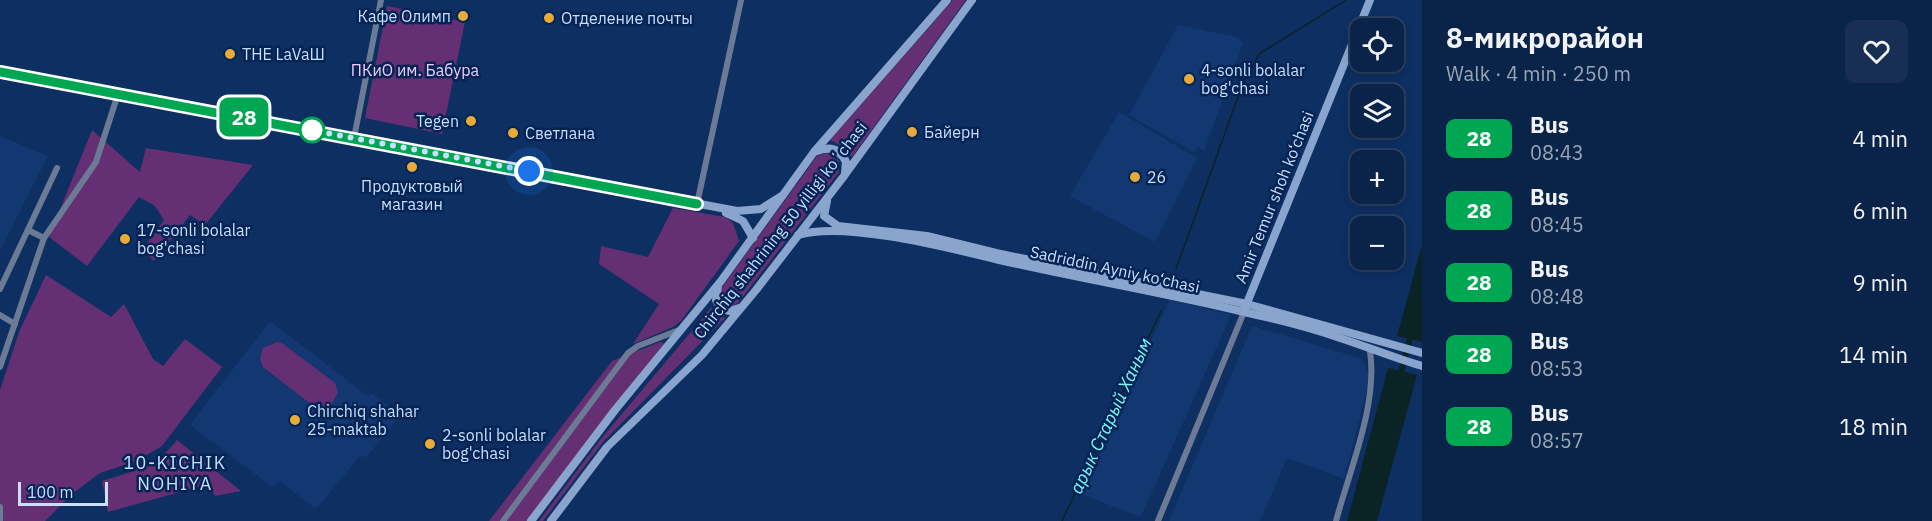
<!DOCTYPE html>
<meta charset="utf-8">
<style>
:root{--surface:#0a2349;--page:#182f53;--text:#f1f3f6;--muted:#99a4b4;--line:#2a4061}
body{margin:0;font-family:"IBM Plex Sans",sans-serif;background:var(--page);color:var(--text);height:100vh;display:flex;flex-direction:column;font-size:22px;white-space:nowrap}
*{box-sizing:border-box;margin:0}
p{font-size:20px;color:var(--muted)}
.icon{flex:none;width:33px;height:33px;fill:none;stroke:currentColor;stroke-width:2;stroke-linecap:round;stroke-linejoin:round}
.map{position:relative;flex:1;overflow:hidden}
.details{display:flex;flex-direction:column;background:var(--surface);width:510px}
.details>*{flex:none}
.badge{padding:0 12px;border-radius:9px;font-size:21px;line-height:39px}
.tools{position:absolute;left:1350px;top:18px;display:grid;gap:12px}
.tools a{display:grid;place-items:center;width:54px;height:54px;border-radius:12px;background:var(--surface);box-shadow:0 3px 9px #0003,0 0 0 2px var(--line);font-size:30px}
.scale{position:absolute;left:18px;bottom:15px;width:90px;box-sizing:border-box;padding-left:6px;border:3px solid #cadffe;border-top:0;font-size:16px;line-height:21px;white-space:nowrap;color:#cadffe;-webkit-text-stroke:4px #032455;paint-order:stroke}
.you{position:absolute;width:30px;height:30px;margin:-15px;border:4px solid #fff;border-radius:50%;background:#1a73e8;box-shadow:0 0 0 9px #1a73e833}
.map>.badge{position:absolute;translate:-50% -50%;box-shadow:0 0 0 3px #fff}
.round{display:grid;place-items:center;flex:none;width:63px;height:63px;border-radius:12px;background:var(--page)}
.overview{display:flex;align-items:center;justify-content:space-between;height:102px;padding:0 24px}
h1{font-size:28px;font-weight:800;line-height:45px}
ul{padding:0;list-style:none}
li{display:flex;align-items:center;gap:18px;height:72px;padding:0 24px}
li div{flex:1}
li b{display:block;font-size:22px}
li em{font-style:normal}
li .badge{min-width:66px;font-weight:700;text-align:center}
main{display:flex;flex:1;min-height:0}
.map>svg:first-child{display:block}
.built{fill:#133871}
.green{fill:#652f73}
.water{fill:#0a2425}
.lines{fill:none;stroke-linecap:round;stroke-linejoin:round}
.stream{stroke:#0a2425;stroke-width:1.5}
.canal{stroke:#0a2425;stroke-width:6}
.street{stroke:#6b7b95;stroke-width:6}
.secondary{stroke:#8aa5cd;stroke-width:8}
.line-casing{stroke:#fff;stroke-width:14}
.line{stroke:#00a651;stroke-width:9}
.walk{stroke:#cadffe;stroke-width:6;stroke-dasharray:0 10.8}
.poi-dot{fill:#e9ab38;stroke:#032455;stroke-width:2}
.stop-dot{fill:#fff;stroke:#00a651;stroke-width:3}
.labels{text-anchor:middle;stroke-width:5;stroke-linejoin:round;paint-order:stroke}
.poi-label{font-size:16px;fill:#cadffe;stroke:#032455;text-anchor:start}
.park-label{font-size:16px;fill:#f0cbfa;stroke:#032455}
.street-label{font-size:16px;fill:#cadffe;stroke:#032455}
.water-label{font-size:18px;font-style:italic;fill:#79f7fb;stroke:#032455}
.neighbourhood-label{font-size:18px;letter-spacing:1.5px;fill:#cadffe;stroke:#032455}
</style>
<main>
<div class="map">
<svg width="1422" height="521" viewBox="0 0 1422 521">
<rect width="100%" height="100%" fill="#0d2f61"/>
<g class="built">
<path d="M1178 25 1237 37 1243 43 1204 151 1198 147 1194 152 1129 115Z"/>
<path d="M1119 112 1197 158 1155 242 1070 196Z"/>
<path d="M0 136 48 156 0 251Z"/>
<path d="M1170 299 1231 315 1141 517 1081 494Z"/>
<path d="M270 321 369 397 372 393 400 415 366 458 361 455 316 509 279 481 274 488 190 425Z"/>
<path d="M1252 326 1363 359 1370 379 1344 479 1287 458 1260 521H1169Z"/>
</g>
<g class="green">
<path d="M953 0H966L852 157 842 146 830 140Z"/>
<path d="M387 6 465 22 442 134 365 118Z"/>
<path d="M92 130 140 172 146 148 253 165 205 225 190 215 154 261 142 250 164 220 155 206 139 197 87 266 49 237Z"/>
<path d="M827 153 839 161V172L738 303 731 307 723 304 719 298 720 290 817 156Z"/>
<path d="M673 208 725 217 733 223 739 241 681 321 673 327 633 344 659 304 599 264 601 246 648 257Z"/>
<path d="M46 275 111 317 124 304 153 359 163 366 185 339 222 367 162 446 136 461 100 473 72 494 45 521H3L0 508V390L19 332Z"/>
<path d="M711 308 725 318 603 442 543 521H539L600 440Z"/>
<path d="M277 342 282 343 335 383 338 393 330 406 316 408 263 367 260 358 263 348Z"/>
<path d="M660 342 666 344 529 521H489L612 361Z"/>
<path d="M177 440 241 491 215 496 209 484 108 512 102 481C131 472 158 466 177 440Z"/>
</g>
<g class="water">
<path d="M1422 245V342L1397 336Z"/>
<path d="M1388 368 1417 375 1377 521H1347Z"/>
</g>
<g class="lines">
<g class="stream">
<path d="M1176 269 1242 86 1259 54 1346 0"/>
<path d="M1062 521 1161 311"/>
</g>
<path class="canal" d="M1399 379 1411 334"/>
<g class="street">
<path d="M354 138 381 0"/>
<path d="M697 204 741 0"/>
<path d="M28 230 44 238"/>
<path d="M0 289 57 168"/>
<path d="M0 315 15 324"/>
<path d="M0 367 44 238 96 162 118 94"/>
<path d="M0 507V520"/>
<path d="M503 521 628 353 638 346 679 330"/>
<path d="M1158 521 1244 312"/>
<path d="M1336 521C1350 469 1378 404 1370 351"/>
</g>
<g class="secondary">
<path d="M0 72 737 211 761 209 783 195"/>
<path d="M817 151C830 146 840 149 846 162L845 173"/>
<path d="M827 201 824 216 838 226 927 236 996 253 1247 304 1422 353"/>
<path d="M726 213 743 221 753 238"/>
<path d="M798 235C844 221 946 247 995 259 1077 278 1161 292 1244 312 1276 319 1309 327 1340 338 1368 347 1394 358 1422 366"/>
<path d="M718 286 716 300 721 309 730 311 739 308"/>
<path d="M1245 308 1370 0"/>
<path d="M531 521 615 410 721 281 814 152 947 0"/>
<path d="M551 521 607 447 702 355 756 290 844 176 972 0"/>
</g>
</g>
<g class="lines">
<g class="line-casing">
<path id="line" d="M0 72 697 204"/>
</g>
<use href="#line" class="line"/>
<path class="walk" d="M312 130H310L529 171"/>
</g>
<g class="poi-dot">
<circle cx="463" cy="16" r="6"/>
<circle cx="549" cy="18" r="6"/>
<circle cx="230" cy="54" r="6"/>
<circle cx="1189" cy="79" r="6"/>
<circle cx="471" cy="121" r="6"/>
<circle cx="912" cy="132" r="6"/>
<circle cx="513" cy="133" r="6"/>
<circle cx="412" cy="167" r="6"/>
<circle cx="1135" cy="177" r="6"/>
<circle cx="125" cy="239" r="6"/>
<circle cx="295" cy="420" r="6"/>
<circle cx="430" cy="444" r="6"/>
</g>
<circle class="stop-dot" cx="312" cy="130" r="12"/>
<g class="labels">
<g class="poi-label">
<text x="451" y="22" text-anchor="end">Кафе Олимп</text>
<text x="561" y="24">Отделение почты</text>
<text x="242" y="60">THE LaVaШ</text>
<text x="1201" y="76">4-sonli bolalar<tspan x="1201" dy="18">bog'chasi</tspan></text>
<text x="459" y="127" text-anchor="end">Tegen</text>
<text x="924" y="138">Байерн</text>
<text x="525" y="139">Светлана</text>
<text x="1147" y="183">26</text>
<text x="412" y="192" text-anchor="middle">Продуктовый<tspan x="412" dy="18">магазин</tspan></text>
<text x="137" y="236">17-sonli bolalar<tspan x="137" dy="18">bog'chasi</tspan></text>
<text x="307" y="417">Chirchiq shahar<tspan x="307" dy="18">25-maktab</tspan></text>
<text x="442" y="441">2-sonli bolalar<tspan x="442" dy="18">bog'chasi</tspan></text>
</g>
<g class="park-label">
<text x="415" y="76">ПКиО им. Бабура</text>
</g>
<g class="street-label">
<text transform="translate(1274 197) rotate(-68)" y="6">Amir Temur shoh ko‘chasi</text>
<text transform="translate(780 230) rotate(-52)" y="6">Chirchiq shahrining 50 yilligi koʻchasi</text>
<text transform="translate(1115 269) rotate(12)" y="6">Sadriddin Ayniy ko‘chasi</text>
</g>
<g class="water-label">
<text transform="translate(1111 416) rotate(-65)" y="6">арык Старый Ханым</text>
</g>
<g class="neighbourhood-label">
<text x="175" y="469">10-KICHIK<tspan x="175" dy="21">NOHIYA</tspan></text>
</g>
</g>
</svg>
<div class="tools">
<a><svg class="icon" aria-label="locate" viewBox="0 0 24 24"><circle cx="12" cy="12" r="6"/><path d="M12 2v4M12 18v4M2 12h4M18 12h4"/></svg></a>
<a><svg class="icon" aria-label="layers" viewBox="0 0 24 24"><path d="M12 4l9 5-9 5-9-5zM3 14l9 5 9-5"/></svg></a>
<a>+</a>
<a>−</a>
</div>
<div class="scale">100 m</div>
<div class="you" style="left:529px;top:171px"></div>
<b class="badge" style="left:244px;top:117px;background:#00a651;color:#fff">28</b>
</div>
<section class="details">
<div class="overview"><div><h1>8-микрорайон</h1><p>Walk · 4 min · 250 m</p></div><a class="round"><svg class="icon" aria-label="heart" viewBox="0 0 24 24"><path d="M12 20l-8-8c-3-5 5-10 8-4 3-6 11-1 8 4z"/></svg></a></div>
<ul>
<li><span class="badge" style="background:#00a651;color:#fff">28</span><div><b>Bus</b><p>08:43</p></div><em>4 min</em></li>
<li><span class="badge" style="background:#00a651;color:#fff">28</span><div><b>Bus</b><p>08:45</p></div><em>6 min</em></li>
<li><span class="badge" style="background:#00a651;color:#fff">28</span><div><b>Bus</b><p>08:48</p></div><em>9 min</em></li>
<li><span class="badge" style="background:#00a651;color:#fff">28</span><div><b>Bus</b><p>08:53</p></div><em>14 min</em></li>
<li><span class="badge" style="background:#00a651;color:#fff">28</span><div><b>Bus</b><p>08:57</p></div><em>18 min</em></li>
</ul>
</section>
</main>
